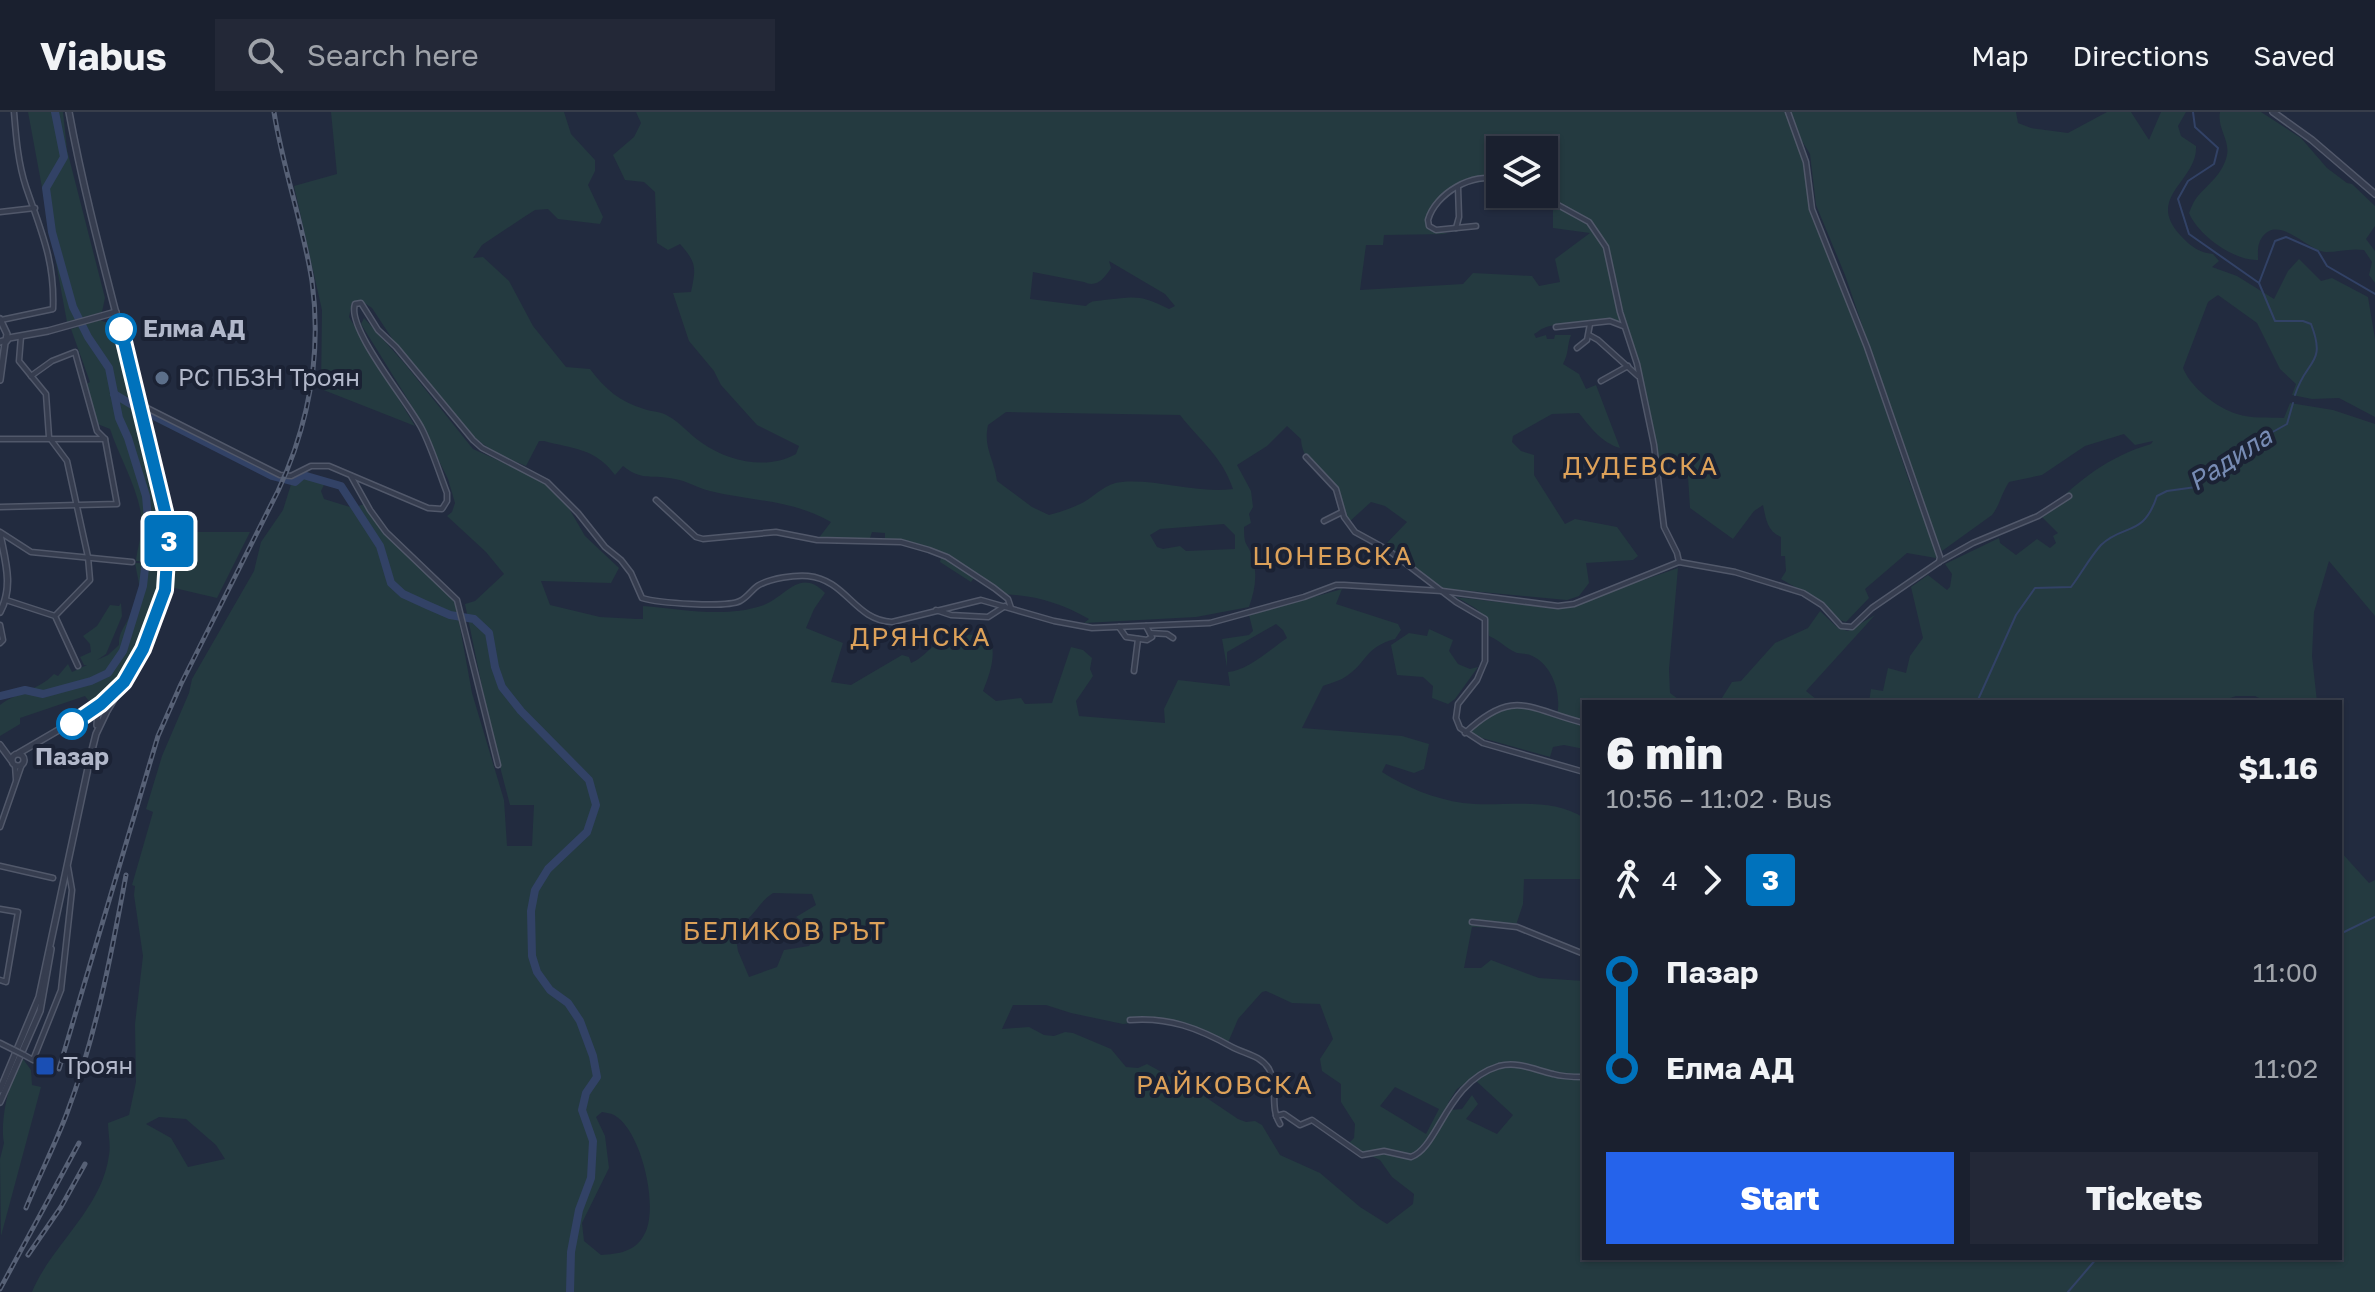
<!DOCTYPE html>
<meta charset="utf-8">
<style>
:root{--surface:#1a202f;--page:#232837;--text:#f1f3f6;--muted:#9fa3aa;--line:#383e4b;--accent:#2563eb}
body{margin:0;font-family:"Golos Text",sans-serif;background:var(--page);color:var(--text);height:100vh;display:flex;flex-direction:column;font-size:30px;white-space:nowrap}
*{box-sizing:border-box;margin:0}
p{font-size:26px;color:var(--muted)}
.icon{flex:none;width:44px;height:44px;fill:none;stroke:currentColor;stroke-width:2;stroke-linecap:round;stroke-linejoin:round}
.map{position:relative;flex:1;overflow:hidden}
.side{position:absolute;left:1582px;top:588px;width:760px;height:560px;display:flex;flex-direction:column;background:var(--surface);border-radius:0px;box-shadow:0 2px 6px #0004,0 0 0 2px var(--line)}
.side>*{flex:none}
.badge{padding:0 16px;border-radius:6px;font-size:28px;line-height:52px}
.controls{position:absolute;left:1486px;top:24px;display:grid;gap:16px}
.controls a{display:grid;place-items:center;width:72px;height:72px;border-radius:0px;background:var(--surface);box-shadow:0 2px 6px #0004,0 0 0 2px var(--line);font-size:40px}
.map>.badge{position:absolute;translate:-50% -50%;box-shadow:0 0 0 4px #fff}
.legs{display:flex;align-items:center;gap:12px;height:88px;padding:0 24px;font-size:26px}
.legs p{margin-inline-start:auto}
.head{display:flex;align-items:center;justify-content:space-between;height:136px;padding:0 24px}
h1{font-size:44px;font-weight:800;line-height:60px}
.primary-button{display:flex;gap:16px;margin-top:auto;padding:16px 24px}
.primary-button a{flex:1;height:92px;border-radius:0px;background:var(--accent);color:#fff;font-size:32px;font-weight:800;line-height:92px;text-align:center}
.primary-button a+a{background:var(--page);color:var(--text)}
ul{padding:0 24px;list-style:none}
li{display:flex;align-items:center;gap:28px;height:96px;font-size:30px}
li i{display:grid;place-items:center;width:12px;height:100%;margin:0 10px;background:currentColor}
li i::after{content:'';width:20px;height:20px;margin:-10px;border:6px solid;border-radius:50%;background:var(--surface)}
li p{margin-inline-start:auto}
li:first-child i{background:linear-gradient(#0000 50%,currentColor 0)}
li:last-child i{background:linear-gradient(currentColor 50%,#0000 0)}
header{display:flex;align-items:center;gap:48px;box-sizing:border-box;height:112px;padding:0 40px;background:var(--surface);border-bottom:2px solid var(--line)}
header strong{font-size:38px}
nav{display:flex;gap:44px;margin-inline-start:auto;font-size:28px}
.search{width:560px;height:72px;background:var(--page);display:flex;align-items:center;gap:20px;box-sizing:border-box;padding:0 28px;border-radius:0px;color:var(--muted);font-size:30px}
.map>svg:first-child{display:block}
.green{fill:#243a40;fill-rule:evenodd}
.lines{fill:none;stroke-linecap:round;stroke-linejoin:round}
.stream{stroke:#324266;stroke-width:2}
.river{stroke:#324266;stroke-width:8}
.minor-casing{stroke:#51586a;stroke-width:7}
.tertiary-casing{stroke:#51586a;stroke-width:8}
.minor{stroke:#363d4f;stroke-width:4}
.tertiary{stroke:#363d4f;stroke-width:5}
.rail-casing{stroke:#576176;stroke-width:5}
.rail{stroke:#1b2234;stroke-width:2;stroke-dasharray:6;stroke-linecap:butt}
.minor-bridge-casing{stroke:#51586a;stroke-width:7;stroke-linecap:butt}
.minor-bridge{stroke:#363d4f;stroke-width:4}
.line-1-casing{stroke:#fff;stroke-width:18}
.line-1{stroke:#0072bc;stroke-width:12}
.stop-1-dot{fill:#fff;stroke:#0072bc;stroke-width:4}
.service-dot{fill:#5c6f8a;stroke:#1b2234;stroke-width:3}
.transit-dot{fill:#1a4fb4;stroke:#1b2234;stroke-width:3}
.labels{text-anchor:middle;stroke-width:8;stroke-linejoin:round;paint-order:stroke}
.stop-label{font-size:24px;font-weight:bold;fill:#b2b8ca;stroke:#1b2234;text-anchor:start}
.poi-label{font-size:24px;fill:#b2b8ca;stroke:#1b2234;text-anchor:start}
.water-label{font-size:26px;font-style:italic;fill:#778bb4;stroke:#1b2234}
.neighbourhood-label{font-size:26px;letter-spacing:2px;fill:#dda159;stroke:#1b2234}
</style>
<header>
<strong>Viabus</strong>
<div class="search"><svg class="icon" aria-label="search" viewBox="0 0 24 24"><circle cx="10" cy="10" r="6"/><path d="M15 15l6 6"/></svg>Search here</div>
<nav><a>Map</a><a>Directions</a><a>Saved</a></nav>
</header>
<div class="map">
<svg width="2375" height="1180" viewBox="0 0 2375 1180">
<rect width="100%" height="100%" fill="#222b3f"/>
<g class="green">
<path d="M28 0H63L67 38 105 186 102 200 67 210Z"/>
<path d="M331 0H564L571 22 595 48V59L588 73 603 105 600 112 558 107 548 97 535 98 524 105 482 133 473 146 483 145 509 169 533 214 566 255 590 257C605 277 620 290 644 297 652 300 661 299 668 304 681 311 690 323 702 331 729 350 768 358 796 342L799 334 757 313 721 273 714 259 689 229 673 181 691 180C696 156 697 151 680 132L668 138 657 131 655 80 644 70 625 68 613 43 634 25 641 11 636 0H2016L2018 11 2031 16 2068 21 2107 0H2131L2149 28 2161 0H2186L2178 14 2181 24 2196 34C2198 69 2144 85 2181 124 2190 134 2200 141 2213 142L2219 149 2212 155 2237 164 2274 187 2288 159 2299 147 2321 169 2332 166 2368 185 2375 227V305L2339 286 2312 287 2292 283 2296 272 2280 257 2257 211 2218 183 2208 190 2183 256C2191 276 2217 296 2237 302 2251 307 2269 305 2284 306L2290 291 2333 298 2375 312V504L2329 449 2314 500 2312 544 2317 590H2267L2255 584H2236L2218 590H1869L1871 577 1883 579 1888 556 1906 561 1910 544 1923 526 1911 475 1928 463 1947 478 1950 475 1952 462 1945 452 1999 426 2000 431 2016 443 2037 427 2050 436 2056 431 2053 424 2058 421 2042 405C2074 372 2106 345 2151 332L2153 329 2135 333 2124 322 2085 334 2042 363 2009 370C2001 382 2000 393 1992 403L1942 439 1926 400 1845 163 1816 93 1810 42 1802 29 1809 49 1814 96 1848 184 1908 366 1936 439V446L1907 441 1865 477 1869 486 1846 510 1839 508 1821 490 1781 467 1786 459 1785 444H1781V425C1767 419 1766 407 1763 393L1754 399 1733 427 1690 396 1687 349 1657 353 1639 259 1610 161 1621 211C1609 207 1556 210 1544 216 1540 217 1537 221 1534 222L1536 226 1546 223 1547 227H1554L1555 223H1571C1567 233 1569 241 1563 252L1579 262 1586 277 1596 273 1620 336C1602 331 1590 315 1579 301L1552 302 1513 324 1512 330 1521 339 1534 343V363L1565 412 1575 407 1617 415 1638 444 1633 448 1586 451 1589 471 1579 484 1567 488 1439 476 1384 434 1407 410 1385 394 1371 390 1349 410C1341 397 1342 380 1331 368 1318 354 1302 349 1301 327L1287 314 1267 334 1237 353 1251 379 1253 395 1249 402 1251 411 1244 415C1244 436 1247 429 1252 444 1258 462 1255 478 1249 495L1196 505 1084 511 1089 507C1059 490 1034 483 1000 482L978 461 971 463 974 466 971 470 940 450 942 441 885 427V421L872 420 870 426 818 427 831 410C794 388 750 389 710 379 698 376 687 369 675 367 652 362 643 370 623 354L615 363C595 336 574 337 544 329H539L526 354C506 346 488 338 472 323L395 231 372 196 360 188 352 191 349 205 415 314 321 277 322 198 294 74 337 62ZM1500 38H1544V82H1533L1553 92V116L1590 121 1555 147 1560 170 1539 174 1532 164 1473 161 1463 172 1360 178 1366 133H1383L1384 123 1448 122 1430 118C1421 77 1472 71 1500 67ZM1109 149 1165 182 1175 194 1169 197C1139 182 1136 185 1104 188 1095 190 1093 187 1086 194L1030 187 1033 160 1084 170C1096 176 1104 167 1111 156ZM1006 300 1180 303C1201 330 1222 344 1233 377 1196 382 1159 367 1122 370 1106 371 1097 382 1084 390 1073 396 1060 400 1049 403L1032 395 997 369C994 346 983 336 988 313ZM1224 412 1235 423V437L1186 439 1180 434 1163 437 1157 435 1150 423 1160 417Z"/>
<path d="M2220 0H2261L2301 26 2327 56 2347 71 2352 72 2375 94V114L2366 127 2375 139V171L2369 163 2372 150 2364 138C2350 136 2339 140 2326 140 2308 139 2280 103 2263 124 2257 132 2258 138 2258 148 2234 149 2198 123 2189 101 2191 96 2194 88 2198 84 2208 72 2223 62 2227 43 2230 28 2217 16 2220 0Z"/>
<path d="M364 206 405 252 473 337 556 374 585 424 619 456 611 471 541 469 550 493 600 505 637 507H643V494C681 497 724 506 761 494 785 487 799 454 825 481L814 497 806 516 843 531 831 570 851 573 902 543 909 545 911 551C923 546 927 538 937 532 951 522 971 523 988 522 998 541 990 561 983 579L996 589 1021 586 1025 592 1052 591 1071 535 1083 538 1092 546 1090 557 1093 564 1076 589 1079 604 1165 611 1164 597 1178 568 1230 574 1228 560C1247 559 1271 537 1287 526L1283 518 1276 512 1227 540V555L1222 527 1249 523 1253 519 1249 503 1342 477 1336 492 1398 512 1401 518 1395 527C1365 535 1367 550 1348 563 1342 568 1331 571 1323 574L1302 616 1402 624 1429 632 1424 657 1414 661 1386 652 1382 660C1405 675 1435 687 1463 691 1501 696 1549 683 1584 706V767H1524L1523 792 1515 816 1472 815 1464 856H1481L1491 848 1539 866 1584 869V963L1555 962 1560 967 1584 966V1146H2340V739L2369 771 2375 768V1180H32C52 1132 102 1097 109 1043 111 1033 108 1021 108 1011L129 1003 136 970 135 912 143 844 134 783 135 774 132 773 153 700 146 697 162 644 189 581 192 567 254 459 261 430 283 398 293 366 307 365 325 371 321 379 324 387 353 396 364 392 384 421 455 488 472 581 504 688 507 734H532L534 693H510L493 628 465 492 475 489 504 462 486 440 447 404 452 400 455 391 448 367 410 291 361 212ZM773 781 812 782 816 793 796 805 818 820 809 834 784 838 777 855 749 865 738 839 734 815C753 809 757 791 773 781ZM1266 879 1292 891 1320 892 1333 927 1320 947 1322 959 1341 972V990L1355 1012 1354 1026 1347 1033 1380 1048 1392 1065 1414 1082 1413 1092 1387 1112 1360 1095 1320 1061 1280 1043 1262 1013 1255 1009 1246 1010 1238 1007 1198 980 1147 952 1138 956 1126 955 1111 937 1073 921 1065 920 1054 924 1044 923 1029 915 1002 917 1013 893H1046L1071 901 1123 912 1148 909 1180 912 1214 923 1227 933 1238 907 1262 880ZM1470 968H1475L1513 1003 1497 1022 1466 1007 1478 992 1472 983 1462 997 1450 998 1448 991 1457 977ZM1395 975 1439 997 1426 1022 1380 994ZM602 1000C606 1001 610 1001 614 1003 641 1017 660 1097 644 1123 635 1140 618 1142 601 1143L584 1129 582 1111 609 1056 605 1024 596 1005ZM159 1005 186 1007 216 1033 225 1047 188 1055 171 1026 146 1012Z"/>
<path d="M100 208 108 211 110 214 136 305 163 421 160 450 136 449C137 437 142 424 142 412 141 381 120 347 110 317L95 311 85 273 90 270 71 217Z"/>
<path d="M148 298 277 362 274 366 161 312 146 302Z"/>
<path d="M177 420H250L217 486 170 475 173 423Z"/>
<path d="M135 451 160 452 156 486 130 551 112 578 98 589 88 588 85 584 20 606V612L0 624V593C17 580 39 578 54 562L58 564 68 552 72 560 87 553H84L80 545 91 540 90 532 83 524 97 514 110 493 119 494 121 491 122 504 106 542 97 548 108 543 119 533C118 520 126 514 130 503 134 494 135 486 140 477Z"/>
<path d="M1678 456 1669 557 1670 581 1682 590H1584V637L1564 633 1553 635 1550 645 1482 626 1466 617C1502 589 1515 586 1557 603 1562 582 1552 551 1530 543 1526 541 1521 542 1517 541 1507 537 1499 528 1489 524 1486 499 1477 497 1456 485L1559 497Z"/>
<path d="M1820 499 1838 516 1848 519 1875 503 1806 579 1816 587 1814 590 1720 589 1732 570 1741 569 1775 531 1808 516Z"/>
<path d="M1429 517 1453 528 1449 539 1458 552 1470 557 1478 555 1455 587 1448 592 1432 586 1433 574 1423 565 1397 563 1391 533 1409 521 1427 524Z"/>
<path d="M23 947 31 958 32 973 41 975 1 1124 0 1047 4 1031C0 1010 8 967 23 947Z"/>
</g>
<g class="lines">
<g class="stream">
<path d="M2193 0 2195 15 2218 36 2214 52 2188 69 2178 87 2189 122 2259 171 2275 129 2286 125 2318 139 2327 154 2375 182"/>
<path d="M2259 171 2275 209H2303L2311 212C2327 253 2306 247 2295 283"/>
<path d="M1977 590 2016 503 2035 476 2071 475C2081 462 2090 445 2101 433 2124 411 2143 426 2157 384L2167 379 2196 375 2217 351 2287 312 2293 291"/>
<path d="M2340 822 2375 805"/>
<path d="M2068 1180 2097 1146"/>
</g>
<g class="river">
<path d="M114 282 134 294"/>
<path d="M146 300 272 364 295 370 303 363 341 374 380 434 391 471 403 482 427 493 450 503 474 507 489 521 495 555 502 575 521 599 589 668 596 693 587 720 548 757 535 778 531 799 532 844 537 860 550 878 568 891 580 909 593 944 597 965 586 981 582 998 593 1029 591 1066 579 1098 571 1140 570 1180"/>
<path d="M0 584 25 578 43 582 91 569 108 561 123 539 143 474 149 419 146 384 128 326 119 306 109 256 88 225 73 195 52 120 46 76 64 45 55 0"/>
</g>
<g class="minor-casing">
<g id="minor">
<path d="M1788 0 1806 50 1812 97 1867 235 1940 445 1939 450"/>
<path d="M1538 82 1589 110 1606 135 1620 200 1637 252 1654 333 1664 415 1677 441 1679 450"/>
<path d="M0 100 35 96"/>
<path d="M1476 114 1436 118 1429 114 1428 108C1435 82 1473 59 1500 68"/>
<path d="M1456 116 1459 105 1458 75"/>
<path d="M1 208 53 197C55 149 41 119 26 75 18 51 16 25 14 0"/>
<path d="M1556 215 1610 209 1623 214"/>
<path d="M1589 223 1598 228 1638 264"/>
<path d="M21 224 19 249 46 282 49 325 67 349 88 445 90 468 55 504"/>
<path d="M1577 236 1587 228 1590 212"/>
<path d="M1601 269 1628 254"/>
<path d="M139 292 280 363 291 364 311 354H329L428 396 442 397 447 389V381C439 360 432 337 422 317 409 291 346 217 355 192L361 191 378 218 396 235 473 328 482 336 547 370 578 401 605 435 621 448 631 461 642 486C658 491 726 496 740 489 748 485 752 477 759 473 772 466 794 463 808 464 847 468 854 508 892 510L981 488 1054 509 1092 516 1210 511 1304 485 1336 473H1344L1442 479 1558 494 1574 492 1679 450 1735 460 1803 481 1822 493 1841 514 1852 515 1872 496 1939 450 1973 431 2038 404 2069 384"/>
<path d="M0 327H105"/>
<path d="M1306 345 1336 377 1344 405 1355 420 1388 438 1456 490 1485 507V549L1477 568 1458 592 1456 606 1460 616 1483 631 1584 660"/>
<path d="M351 364 370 398 386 420 457 488 498 653"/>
<path d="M656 388 696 425 703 427 776 420 817 428 901 430 929 438 947 445 994 476 1008 487 1011 496"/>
<path d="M0 395 117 392 105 327 97 319 75 240 52 249 31 264"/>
<path d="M1324 409 1342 400"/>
<path d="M0 420 31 440 132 450"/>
<path d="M6 488 55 504 78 554"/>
<path d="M936 498 951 503 988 505 1005 494"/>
<path d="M0 513 3 528 0 531"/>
<path d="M1119 515 1126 525 1147 528 1152 525 1146 514"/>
<path d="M1150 521 1167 522 1173 526"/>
<path d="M1134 559 1138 527"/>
<path d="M1465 621C1514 575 1528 597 1584 611"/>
<path d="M15 653 16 667"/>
<path d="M0 715 22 652"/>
<path d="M0 754 53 766"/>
<path d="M0 797 18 800 6 870 0 868"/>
<path d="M1472 810 1517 815 1584 842"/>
<path d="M1130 908C1169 905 1198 916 1232 935 1245 942 1260 943 1269 957 1279 974 1269 995 1280 1012"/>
<path d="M0 931 14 938"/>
<path d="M24 943 33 948 61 878 72 778 68 755"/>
<path d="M1276 1004 1284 1002 1300 1013 1312 1008 1362 1043 1384 1039 1411 1045C1439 1035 1446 970 1499 954 1518 949 1535 958 1553 962 1563 965 1574 965 1584 965"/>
</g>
</g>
<g class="tertiary-casing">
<g id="tertiary">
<path d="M69 0C87 98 115 193 138 289 153 351 179 416 165 480 155 523 129 562 107 599"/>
<path d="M2273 0 2312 28 2375 82"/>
<path d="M0 207 7 222 6 228 0 230"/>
<path d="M0 268 5 231 9 226 48 219 116 200"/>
<path d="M0 422C5 448 14 475 0 500"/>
<path d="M101 592 118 576"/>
<path d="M89 603 98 601 97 613"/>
<path d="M0 633 11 648"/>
<path d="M19 641 98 595"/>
<circle cx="18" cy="648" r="6"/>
<path d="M0 978 39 885 91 642 96 622 106 601"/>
<path d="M0 990 40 899 51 837"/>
</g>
</g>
<use href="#minor" class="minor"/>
<use href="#tertiary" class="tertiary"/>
<g class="rail-casing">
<g id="rail">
<path d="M59 957 158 624 181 572 278 379C309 312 322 243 312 169 303 112 283 57 274 0"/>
<path d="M26 1096C39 1064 55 1033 67 1001 96 924 111 844 126 763"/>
<path d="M28 1143 61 1095 85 1052"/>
<path d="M0 1177 79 1031"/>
</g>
</g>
<use href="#rail" class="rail"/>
<g class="minor-bridge-casing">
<path id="minor-bridge" d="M14 938 24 943"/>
</g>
<use href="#minor-bridge" class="minor-bridge"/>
</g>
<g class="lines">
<g class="line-1-casing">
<path id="line-1" d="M72 612 101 592 124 570 143 537 165 478 169 416 121 217"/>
</g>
<use href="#line-1" class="line-1"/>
</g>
<g class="stop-1-dot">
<circle cx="121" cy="217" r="14"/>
<circle cx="72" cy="612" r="14"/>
</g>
<circle class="service-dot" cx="162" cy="266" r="8"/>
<rect class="transit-dot" x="35" y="944" width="20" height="20" rx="4"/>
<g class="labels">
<g class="stop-label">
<text x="143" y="225">Елма АД</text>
<text x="72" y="653" text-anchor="middle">Пазар</text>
</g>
<g class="poi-label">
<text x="178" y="274">РС ПБЗН Троян</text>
<text x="63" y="962">Троян</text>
</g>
<g class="water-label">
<text transform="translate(2230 347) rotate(-33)" y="9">Радила</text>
</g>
<g class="neighbourhood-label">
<text x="1641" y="363">ДУДЕВСКА</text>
<text x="1333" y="453">ЦОНЕВСКА</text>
<text x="921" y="534">ДРЯНСКА</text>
<text x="785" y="828">БЕЛИКОВ РЪТ</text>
<text x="1225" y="982">РАЙКОВСКА</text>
</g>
</g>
</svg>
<div class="controls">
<a><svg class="icon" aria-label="layers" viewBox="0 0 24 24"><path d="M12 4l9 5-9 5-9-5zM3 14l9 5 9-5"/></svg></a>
</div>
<b class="badge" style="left:169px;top:429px;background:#0072bc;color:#fff">3</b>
<section class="side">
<div class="head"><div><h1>6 min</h1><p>10:56 – 11:02 · Bus</p></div><b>$1.16</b></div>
<div class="legs"><svg class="icon" aria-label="walk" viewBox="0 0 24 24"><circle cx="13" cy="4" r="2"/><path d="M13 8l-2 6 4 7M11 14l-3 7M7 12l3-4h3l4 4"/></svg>4<svg class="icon" aria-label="forward" viewBox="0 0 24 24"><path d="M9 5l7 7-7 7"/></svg><b class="badge" style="background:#0072bc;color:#fff">3</b></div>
<ul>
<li><i style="color:#0072bc"></i><b>Пазар</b><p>11:00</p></li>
<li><i style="color:#0072bc"></i><b>Елма АД</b><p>11:02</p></li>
</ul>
<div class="primary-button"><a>Start</a><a>Tickets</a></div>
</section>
</div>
